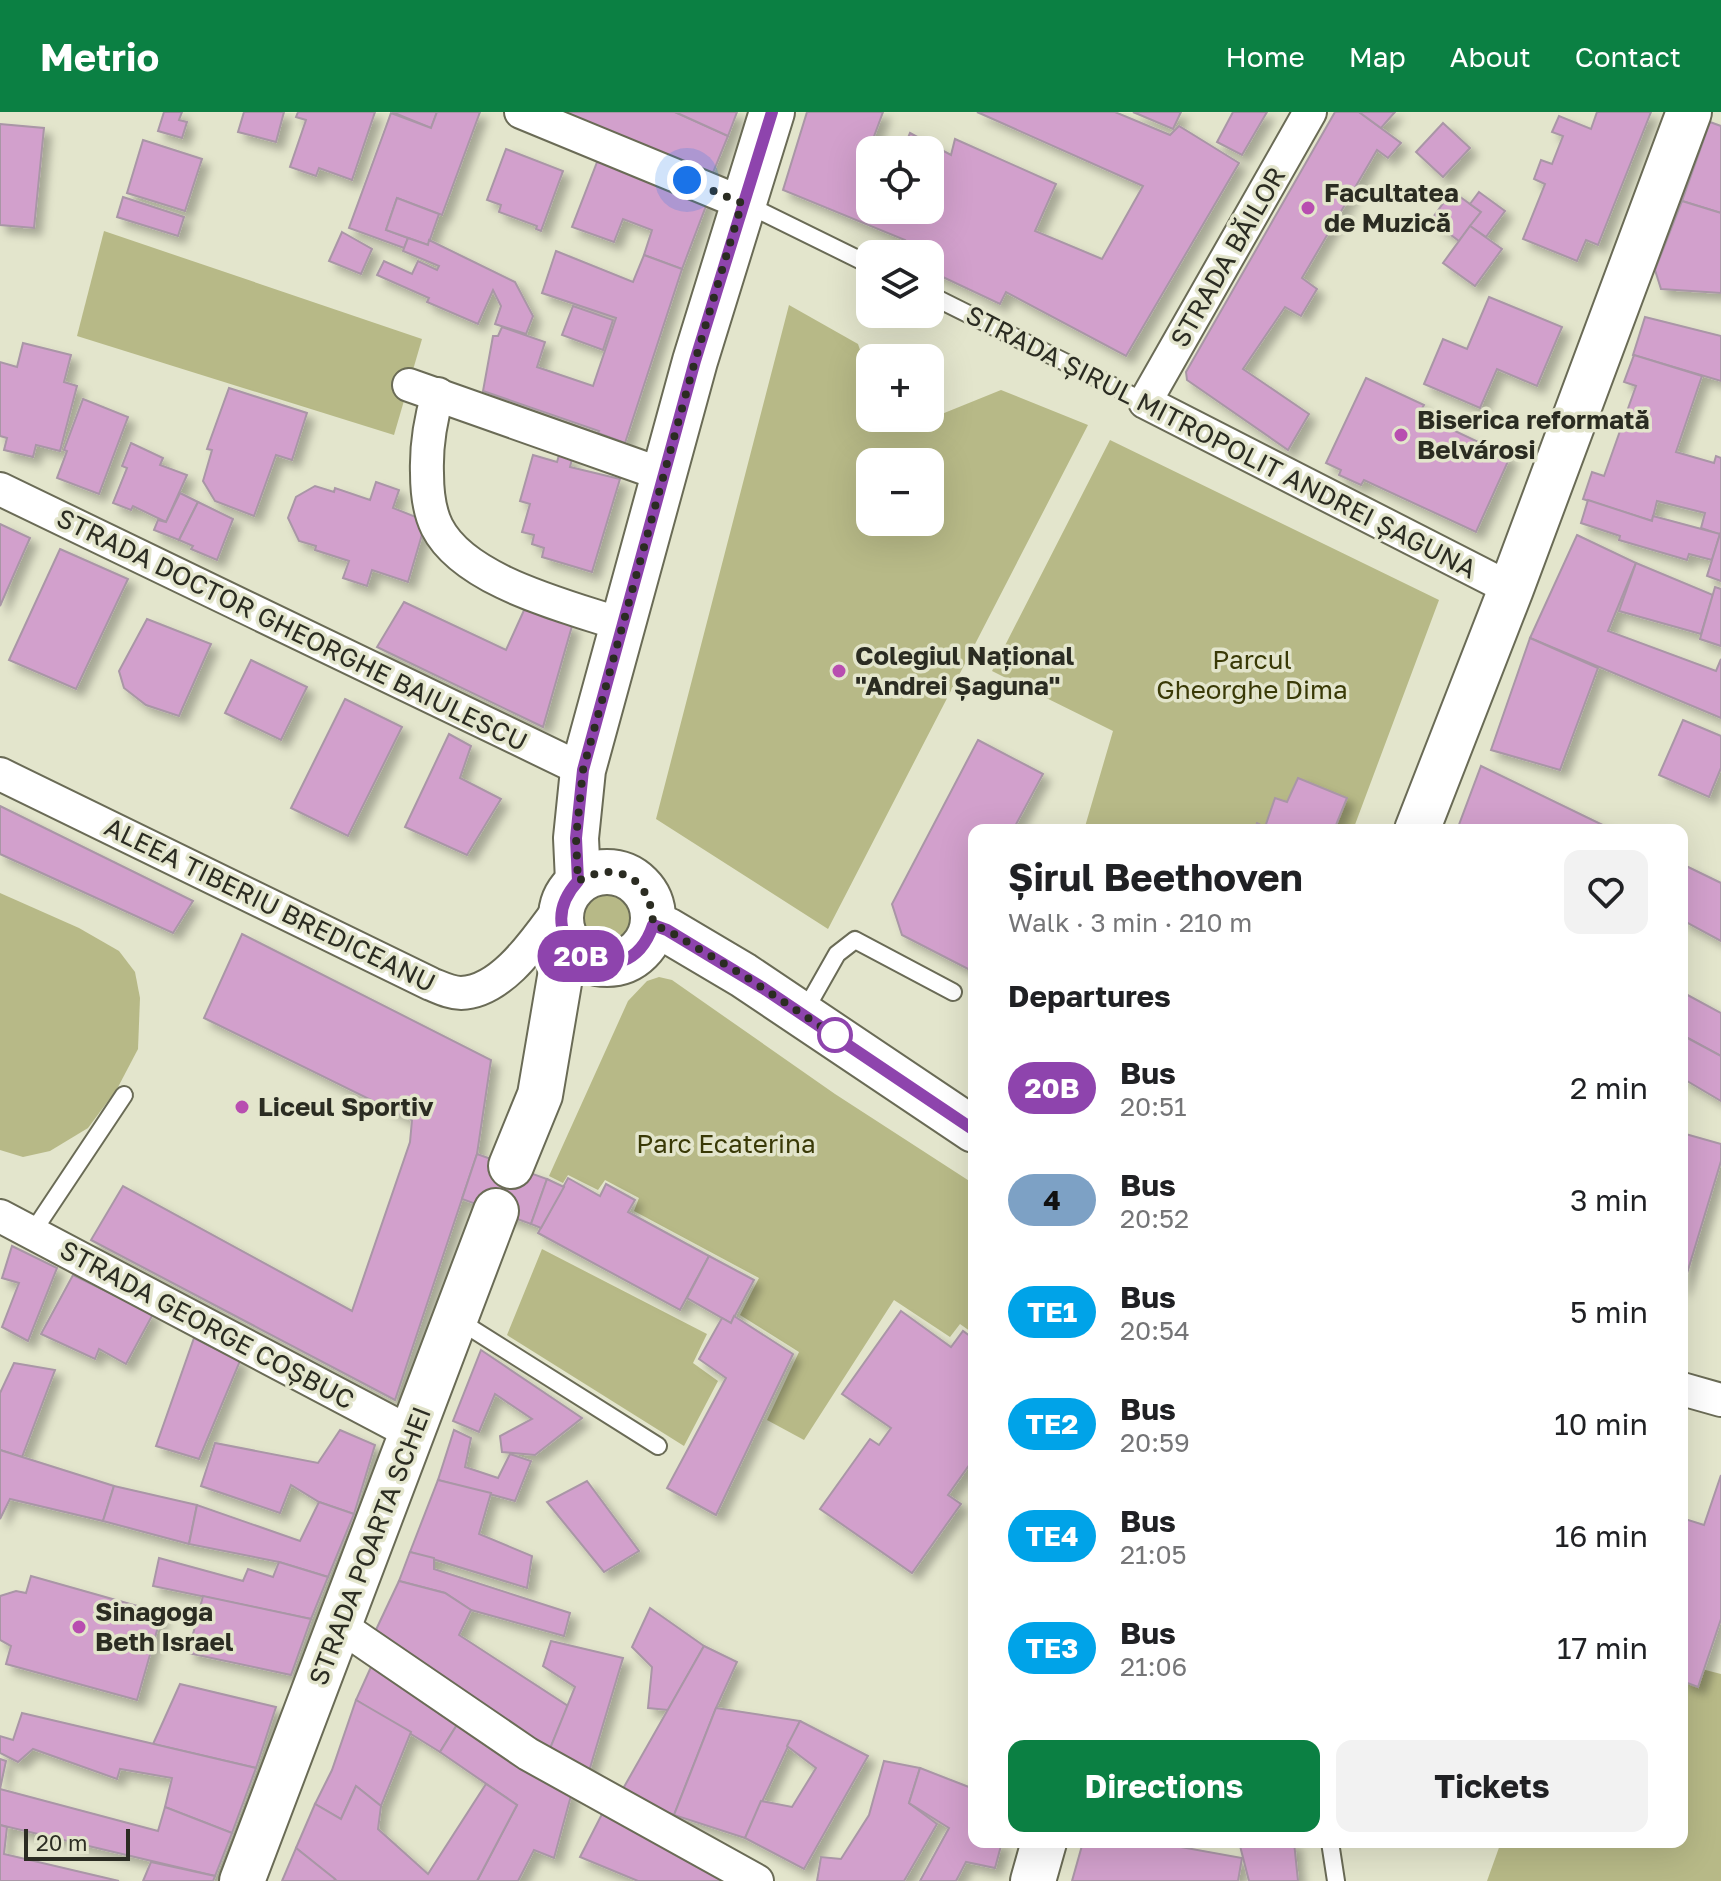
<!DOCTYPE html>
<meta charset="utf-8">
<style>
:root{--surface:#fff;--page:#f2f2f2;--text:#202124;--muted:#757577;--accent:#0b8043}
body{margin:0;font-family:"Golos Text",sans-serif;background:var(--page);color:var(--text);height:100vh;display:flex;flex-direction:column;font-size:30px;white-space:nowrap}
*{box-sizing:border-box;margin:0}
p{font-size:26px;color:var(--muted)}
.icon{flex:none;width:44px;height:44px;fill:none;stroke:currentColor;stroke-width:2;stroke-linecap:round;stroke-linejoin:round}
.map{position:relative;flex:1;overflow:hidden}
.side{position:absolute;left:968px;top:712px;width:720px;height:1024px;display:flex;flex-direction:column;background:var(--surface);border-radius:16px;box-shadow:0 8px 32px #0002}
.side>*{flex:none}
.badge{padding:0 16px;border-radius:26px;font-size:28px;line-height:52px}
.buttons{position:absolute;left:856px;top:24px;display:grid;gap:16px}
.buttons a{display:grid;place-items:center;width:88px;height:88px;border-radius:16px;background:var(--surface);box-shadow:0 8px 32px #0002;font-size:40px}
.scale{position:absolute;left:24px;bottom:20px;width:106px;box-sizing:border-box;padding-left:8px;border:4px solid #2b2c22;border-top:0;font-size:22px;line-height:28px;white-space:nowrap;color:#2b2c22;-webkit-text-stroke:6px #e3e5cc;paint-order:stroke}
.you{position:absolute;width:40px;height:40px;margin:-20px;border:6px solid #fff;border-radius:50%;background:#1a73e8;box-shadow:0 0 0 12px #1a73e833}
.map>.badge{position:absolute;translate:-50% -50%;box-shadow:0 0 0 4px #fff}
h2{padding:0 40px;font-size:30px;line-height:72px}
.round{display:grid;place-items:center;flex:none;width:84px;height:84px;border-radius:16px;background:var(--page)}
.head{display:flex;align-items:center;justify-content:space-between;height:136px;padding:0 40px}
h1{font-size:38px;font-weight:700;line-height:60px}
.cta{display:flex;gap:16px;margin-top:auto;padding:16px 40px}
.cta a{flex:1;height:92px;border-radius:16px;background:var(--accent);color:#fff;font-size:32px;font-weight:700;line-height:92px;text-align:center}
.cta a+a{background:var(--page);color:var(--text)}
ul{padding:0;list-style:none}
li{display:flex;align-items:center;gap:24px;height:112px;padding:0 40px}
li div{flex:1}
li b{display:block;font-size:30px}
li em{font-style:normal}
li .badge{min-width:88px;font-weight:700;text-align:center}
header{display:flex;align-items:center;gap:48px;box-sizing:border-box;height:112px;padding:0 40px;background:var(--accent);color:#fff}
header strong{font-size:38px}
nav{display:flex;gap:44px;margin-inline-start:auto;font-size:28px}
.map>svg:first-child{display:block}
.green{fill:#b7b987;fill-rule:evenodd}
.building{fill:#d2a0cc;stroke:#a996a6;stroke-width:2;filter:url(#shadow)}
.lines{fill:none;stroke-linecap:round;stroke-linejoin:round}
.lane-casing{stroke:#6a6b56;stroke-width:20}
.street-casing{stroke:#6a6b56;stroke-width:36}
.secondary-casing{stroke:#6a6b56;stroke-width:48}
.lane{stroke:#fff;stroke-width:16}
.street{stroke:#fff;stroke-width:32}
.secondary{stroke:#fff;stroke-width:44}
.line-casing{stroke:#fff;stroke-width:18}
.line{stroke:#8e44ad;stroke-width:12}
.walk{stroke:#2b2c22;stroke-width:8;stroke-dasharray:0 14.4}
.poi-dot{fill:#b84eb0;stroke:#e3e5cc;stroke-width:3}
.stop-dot{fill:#fff;stroke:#8e44ad;stroke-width:4}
.labels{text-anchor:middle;stroke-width:7;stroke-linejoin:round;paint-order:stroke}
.poi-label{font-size:26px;font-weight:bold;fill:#2b2c22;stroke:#e3e5cc;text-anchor:start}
.street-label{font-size:26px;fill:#2b2c22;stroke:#e3e5cc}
.park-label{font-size:26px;fill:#393906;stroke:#e3e5cc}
</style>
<header>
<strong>Metrio</strong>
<nav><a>Home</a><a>Map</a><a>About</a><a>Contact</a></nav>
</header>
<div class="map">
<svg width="1721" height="1769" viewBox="0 0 1721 1769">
<defs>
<filter id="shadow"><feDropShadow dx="7" dy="7" stdDeviation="4" flood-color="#0004"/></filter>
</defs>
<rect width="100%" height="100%" fill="#e3e5cc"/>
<g class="green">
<path d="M104 119 422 227 394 323 77 224Z"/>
<path d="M789 193 858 232 870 267V306H910L922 310 1001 278 1088 313 828 817 656 707ZM930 350V410H870V350Z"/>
<path d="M1110 328 1439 488 1353 718H1084L1113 619 992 559Z"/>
<circle cx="608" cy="805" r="33"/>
<path d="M0 781 79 816 119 839 135 860 140 886 138 937 117 977 88 1016 50 1039 23 1045 0 1038Z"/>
<path d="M659 865 672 868 835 982 974 1072V1222L960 1212 950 1225 894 1188 804 1328 767 1308 799 1240 740 1203 759 1166 634 1099 639 1086 605 1068 598 1078 568 1063 563 1071 549 1064 628 889 647 869Z"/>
<path d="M542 1137 707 1222 693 1251 718 1269 684 1334 507 1223Z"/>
<path d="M1682 1552 1721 1562V1769H1487L1501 1730H1682Z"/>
</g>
<g class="building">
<path d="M164 0H182L179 8 187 10 182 26 158 19Z"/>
<path d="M244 0H284L276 30 238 20Z"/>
<path d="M298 0H375L352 68 319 56 316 64 290 55 306 8 296 5Z"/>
<path d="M392 0H437L431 16Z"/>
<path d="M437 0H480L442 103 397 86 386 118 408 126 404 136 349 116 391 1 431 16Z"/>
<path d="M565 0H675L728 24 710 68Z"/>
<path d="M675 0H737L728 24Z"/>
<path d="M807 0H883L869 38 870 98H930V38H903L910 21 951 43 955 27 1056 72 1035 119 1102 147 1143 74 977 0H1115L1170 23 1179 14 1239 51 1126 244 1006 180 1000 192 930 159V142H899L905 128 783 78Z"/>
<path d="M1133 0H1181L1173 17Z"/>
<path d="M1233 0H1267L1242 43 1217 30Z"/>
<path d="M1335 0H1359L1401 31 1388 46 1377 38 1302 166 1317 177 1301 204 1285 195 1243 257 1309 302 1288 338 1187 268 1186 260Z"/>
<path d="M1359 0H1395L1381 16Z"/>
<path d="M1597 0H1651L1598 133 1586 128 1577 149 1523 127 1545 72 1534 67 1541 48 1552 52 1563 24 1552 20 1559 4 1591 17Z"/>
<path d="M1710 10 1721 14V101L1682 89Z"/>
<path d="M1443 11 1470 36 1443 65 1416 40Z"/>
<path d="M0 12 44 16 34 116 0 113Z"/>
<path d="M143 28 202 47 185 99 127 81Z"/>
<path d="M506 37 563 59 541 119 536 117 537 114 499 100 501 93 487 88Z"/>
<path d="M599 45 709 86 682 157 644 143 652 118 623 107 614 130 572 115Z"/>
<path d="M1452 79 1481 100 1459 129 1431 108Z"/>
<path d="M1479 80 1505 99 1486 125 1470 114 1481 100 1470 92Z"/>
<path d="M123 85 184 105 178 124 117 105Z"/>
<path d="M397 86 439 102 428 133 386 118Z"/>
<path d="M1682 89 1721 101V181L1661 177 1655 158Z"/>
<path d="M1470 114 1502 137 1475 174 1443 151Z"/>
<path d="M342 120 372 137 361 162 329 149Z"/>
<path d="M408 126 428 133 429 128 515 170 533 204 526 222 495 212 501 194 493 178 478 212 427 190 429 186 377 163 384 149 412 162 418 149 437 158 439 154 403 139Z"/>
<path d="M556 139 633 170 644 143 682 157 625 331 598 321 599 319 483 279 493 224H498L502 215 545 230 537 255 593 274 616 206 542 181Z"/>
<path d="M1489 185 1562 215 1537 274 1497 257 1480 296 1424 272 1443 227 1467 237Z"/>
<path d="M573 194 613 208 603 238 562 223Z"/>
<path d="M1645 205 1721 224V269L1633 243Z"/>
<path d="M23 231 71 243 64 270 77 274 60 339 36 333 33 345 4 338 7 326 0 324V250L17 255Z"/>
<path d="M1634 243 1702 264 1676 340 1714 351 1716 344 1721 346V423L1701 416 1705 401 1657 389 1652 409 1583 387 1592 360 1604 364 1636 274 1624 270Z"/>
<path d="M1366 266 1424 293 1419 302 1510 345 1476 420 1364 368 1361 373 1339 363 1341 358 1326 351Z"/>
<path d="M229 276 307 301 292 348 276 343 254 404 215 389 203 369 212 338 207 337Z"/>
<path d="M83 287 128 305 99 382 57 366 67 339 64 338Z"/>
<path d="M131 331 163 346 160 353 187 363 166 410 133 394 131 398 113 391 127 356 122 354Z"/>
<path d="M533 343 557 350 559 343 572 347 570 355 620 367 592 460 542 445 544 436 532 432 534 423 522 420 530 392 520 389Z"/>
<path d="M376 370 399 378 393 396 426 409 408 470 372 458 367 474 343 466 349 449 315 438 316 434 299 429 288 406 296 385 315 374 334 380 335 376 370 388Z"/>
<path d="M180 381 198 390 179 428 154 418 158 408 166 410Z"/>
<path d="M1588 388 1652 409 1653 404 1720 422 1712 448 1689 442 1687 448 1619 428 1620 424 1581 411Z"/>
<path d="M198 390 233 407 217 448 191 437 193 434 179 428Z"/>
<path d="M0 412 30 426 0 494Z"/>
<path d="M1720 422 1721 423V469L1707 464Z"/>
<path d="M1577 423 1636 451 1608 519 1716 559 1721 547V606L1530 526Z"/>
<path d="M60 437 128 467 76 577 9 548Z"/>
<path d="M1636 451 1713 483 1701 522 1619 499Z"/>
<path d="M1715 475 1721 477V534L1700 527Z"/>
<path d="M404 490 506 538 525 496 572 514 543 615 377 535Z"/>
<path d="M147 507 211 532 179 604 146 593 124 576 119 559Z"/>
<path d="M1530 526 1598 556 1560 658 1491 638Z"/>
<path d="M251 548 307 575 281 628 225 601Z"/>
<path d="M345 587 402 615 348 724 291 696Z"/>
<path d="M1683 608 1721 624V656L1709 685 1659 663Z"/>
<path d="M449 622 471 634 460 666 501 687 467 743 405 715Z"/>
<path d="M978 628 1043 662 1013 718H974V860L902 823 892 792Z"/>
<path d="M1481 654 1613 718H1457Z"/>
<path d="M1298 666 1347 686 1334 718H1254L1257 711 1265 715 1275 686 1287 690Z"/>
<path d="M0 694 193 789 173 821 0 742Z"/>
<path d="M1682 752 1721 771V829L1682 808Z"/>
<path d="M242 822 491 948 477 1042 395 1288 91 1128 123 1074 352 1199 410 1030 412 1008 204 906Z"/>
<path d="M1682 880 1721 901V944L1682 923Z"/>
<path d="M1682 923 1721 944V989L1682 966Z"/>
<path d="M1682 1021 1721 1032V1049L1682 1178Z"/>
<path d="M477 1042 547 1067 531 1112 462 1087Z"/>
<path d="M568 1066 600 1084 606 1072 635 1088 628 1100 709 1144 680 1198 538 1121Z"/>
<path d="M547 1067 564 1075 541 1116 531 1112Z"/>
<path d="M12 1134 57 1156 28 1229 2 1215 19 1171 2 1166Z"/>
<path d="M709 1144 754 1168 731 1211 687 1186Z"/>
<path d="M73 1163 153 1202 126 1252 99 1237 95 1247 41 1222Z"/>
<path d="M901 1199 951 1235 963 1219 974 1227V1355L970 1352 948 1383 961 1392 912 1461 820 1397 870 1327 879 1333 891 1316 842 1282Z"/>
<path d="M734 1204 793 1242 716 1403 667 1376 726 1266 699 1247 722 1206 731 1211Z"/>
<path d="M194 1226 240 1249 199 1347 156 1334Z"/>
<path d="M481 1238 582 1306 535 1343 502 1340 500 1324 532 1307 495 1282 479 1320 453 1309Z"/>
<path d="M14 1251 55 1258 22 1345 0 1338V1281Z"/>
<path d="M340 1318 375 1333 354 1402 319 1390 291 1373 280 1401 201 1374 215 1331 318 1351Z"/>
<path d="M454 1318 471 1326 465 1355 498 1366 510 1342 531 1349 515 1389 438 1368Z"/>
<path d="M0 1338 114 1374 103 1409 10 1387 0 1407Z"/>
<path d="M1721 1363V1507L1698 1575 1682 1569V1406L1704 1413Z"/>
<path d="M438 1368 491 1381 479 1422 532 1444 527 1476 410 1440Z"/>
<path d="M587 1369 639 1439 604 1460 547 1390Z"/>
<path d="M114 1374 197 1393 189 1432 103 1409Z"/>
<path d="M319 1390 354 1402 328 1465 279 1450 189 1432 197 1393 300 1429Z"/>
<path d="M410 1440 434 1446V1457L570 1501 564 1524 471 1498 445 1481 399 1469Z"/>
<path d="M159 1446 243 1469 248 1457 273 1465 279 1450 328 1465 311 1507 153 1474Z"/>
<path d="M31 1464 162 1501 137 1588 6 1552 11 1534 0 1528V1484L16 1479 26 1481Z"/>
<path d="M399 1469 445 1481 471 1498 459 1523 568 1594 547 1644 374 1522Z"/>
<path d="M203 1484 311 1507 291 1563 188 1541Z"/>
<path d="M650 1496 704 1534 668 1598 648 1596 652 1555 632 1535Z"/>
<path d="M551 1529 623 1546 587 1666 547 1644 575 1575 543 1554Z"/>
<path d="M704 1534 737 1550 716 1596 674 1703 620 1682Z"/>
<path d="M371 1555 460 1608 440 1640 356 1588Z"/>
<path d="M180 1572 276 1595 256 1656 153 1632Z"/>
<path d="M356 1588 411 1620 381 1694 356 1674 341 1707 315 1692 332 1658Z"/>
<path d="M716 1596 800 1609 745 1726 674 1703Z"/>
<path d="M22 1601 256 1656 232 1721 165 1695 172 1666 120 1657 117 1667 33 1637 18 1650 0 1641V1624L13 1628Z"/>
<path d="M460 1608 572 1680 554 1746 534 1738 518 1769H477L517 1693 440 1640Z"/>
<path d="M800 1609 868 1644 804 1757 745 1726 761 1689 792 1695 816 1656 787 1634Z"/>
<path d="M0 1647 6 1649 0 1677 158 1719 165 1695 232 1721 215 1764 0 1713Z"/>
<path d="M884 1649 920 1656 909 1691 937 1712 904 1769H817L821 1745 841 1747 869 1703Z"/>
<path d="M920 1656 974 1677V1730H1002L995 1756 966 1750 956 1769H920L949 1716 909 1691Z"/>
<path d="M486 1672 517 1693 477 1769H337L296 1736 315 1692 341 1707 356 1674 381 1694 378 1717 428 1762Z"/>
<path d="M602 1702 734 1769H638L580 1745Z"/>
<path d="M0 1713 7 1715 4 1742 119 1769H0Z"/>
<path d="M1083 1730H1153L1242 1746 1238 1769H1072Z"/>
<path d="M1239 1730H1294L1298 1769H1249Z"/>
<path d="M296 1736 335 1767 334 1769H282Z"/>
<path d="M151 1750 215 1764 213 1769H143Z"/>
</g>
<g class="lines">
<g class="lane-casing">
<g id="lane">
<path d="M746 92 870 153"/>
<path d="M930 183 1145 290"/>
<path d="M803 902 837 842 855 828 953 880"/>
<path d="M32 1121 124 983"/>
<path d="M458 1208 658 1334"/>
<path d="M1330 1730 1336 1769"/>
</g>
</g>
<g class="street-casing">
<g id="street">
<path d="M521 0 742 91"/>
<path d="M1310 0 1145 290 1511 477"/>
<path d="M409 273 664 363"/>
<path d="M438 282C430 309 426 333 427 361 427 378 429 399 437 415 465 470 567 494 623 513"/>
<path d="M0 377 583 658"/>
<path d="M0 662 431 872C441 876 451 881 461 881 504 880 539 823 562 793"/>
<path d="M0 1104 413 1322"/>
<path d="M1682 1277 1721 1288"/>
<path d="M339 1513 528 1642 757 1769"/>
</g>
</g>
<g class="secondary-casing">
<g id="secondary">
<path d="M1417 718 1511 477 1689 0"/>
<circle cx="607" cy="806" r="46"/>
<path d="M578 769 576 726 583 658 695 249 772 0"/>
<path d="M653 813 667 818 743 863 974 1018"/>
<path d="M511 1054 540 983 560 865 563 821"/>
<path d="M242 1769 496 1099"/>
<path d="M1033 1769 1044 1730"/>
</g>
</g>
<use href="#lane" class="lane"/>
<use href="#street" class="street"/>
<use href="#secondary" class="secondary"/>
</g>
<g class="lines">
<g class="line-casing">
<path id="line" d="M772 0 695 249 583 658 576 726 578 769C521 832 626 894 653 813L667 818 763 876 974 1018"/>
</g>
<use href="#line" class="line"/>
<path class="walk" d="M687 68 742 91 695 249 583 658 576 726 578 769C618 747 652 767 653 813L667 818 743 863 843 929 835 923"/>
</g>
<g class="poi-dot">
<circle cx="1308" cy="96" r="8"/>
<circle cx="1401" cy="323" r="8"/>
<circle cx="839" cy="559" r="8"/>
<circle cx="242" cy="995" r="8"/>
<circle cx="79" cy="1515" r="8"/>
</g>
<circle class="stop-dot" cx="835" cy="923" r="16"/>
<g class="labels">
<g class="poi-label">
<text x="1324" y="90">Facultatea<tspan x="1324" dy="30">de Muzică</tspan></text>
<text x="1417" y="317">Biserica reformată<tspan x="1417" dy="30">Belvárosi</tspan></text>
<text x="855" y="553">Colegiul Național<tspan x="855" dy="30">"Andrei Șaguna"</tspan></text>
<text x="258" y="1004">Liceul Sportiv</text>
<text x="95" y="1509">Sinagoga<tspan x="95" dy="30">Beth Israel</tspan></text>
</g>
<g class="street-label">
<text transform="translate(1228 145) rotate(-60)" y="9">STRADA BĂILOR</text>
<text transform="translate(1221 330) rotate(27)" y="9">STRADA ȘIRUL MITROPOLIT ANDREI ȘAGUNA</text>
<text transform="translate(292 518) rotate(26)" y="9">STRADA DOCTOR GHEORGHE BAIULESCU</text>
<text transform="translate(270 793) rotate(26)" y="9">ALEEA TIBERIU BREDICEANU</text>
<text transform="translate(207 1213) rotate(28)" y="9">STRADA GEORGE COȘBUC</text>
<text transform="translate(370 1434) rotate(-69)" y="9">STRADA POARTA SCHEI</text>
</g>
<g class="park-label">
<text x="1252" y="557">Parcul<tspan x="1252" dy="30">Gheorghe Dima</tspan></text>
<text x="726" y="1041">Parc Ecaterina</text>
</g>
</g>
</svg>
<div class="buttons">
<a><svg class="icon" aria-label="locate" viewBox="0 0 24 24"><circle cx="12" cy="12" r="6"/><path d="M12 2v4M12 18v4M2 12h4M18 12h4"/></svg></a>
<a><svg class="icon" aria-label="layers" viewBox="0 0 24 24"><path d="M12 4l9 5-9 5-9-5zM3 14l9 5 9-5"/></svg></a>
<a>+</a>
<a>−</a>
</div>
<div class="scale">20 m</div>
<div class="you" style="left:687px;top:68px"></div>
<b class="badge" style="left:581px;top:844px;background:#8e44ad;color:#fff">20B</b>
<section class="side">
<div class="head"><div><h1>Șirul Beethoven</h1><p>Walk · 3 min · 210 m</p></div><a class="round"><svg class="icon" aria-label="heart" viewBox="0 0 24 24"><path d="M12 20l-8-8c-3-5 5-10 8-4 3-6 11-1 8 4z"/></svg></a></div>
<h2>Departures</h2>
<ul>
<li><span class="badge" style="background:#8e44ad;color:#fff">20B</span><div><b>Bus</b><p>20:51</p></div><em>2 min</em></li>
<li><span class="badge" style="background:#7da1c5;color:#111">4</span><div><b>Bus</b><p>20:52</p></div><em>3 min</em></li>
<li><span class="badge" style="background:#00a3e8;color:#fff">TE1</span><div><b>Bus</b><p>20:54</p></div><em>5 min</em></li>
<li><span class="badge" style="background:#00a3e8;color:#fff">TE2</span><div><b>Bus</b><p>20:59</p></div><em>10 min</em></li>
<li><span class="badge" style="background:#00a3e8;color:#fff">TE4</span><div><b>Bus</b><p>21:05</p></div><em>16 min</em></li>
<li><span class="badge" style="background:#00a3e8;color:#fff">TE3</span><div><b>Bus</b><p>21:06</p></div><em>17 min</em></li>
</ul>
<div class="cta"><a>Directions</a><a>Tickets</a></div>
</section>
</div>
